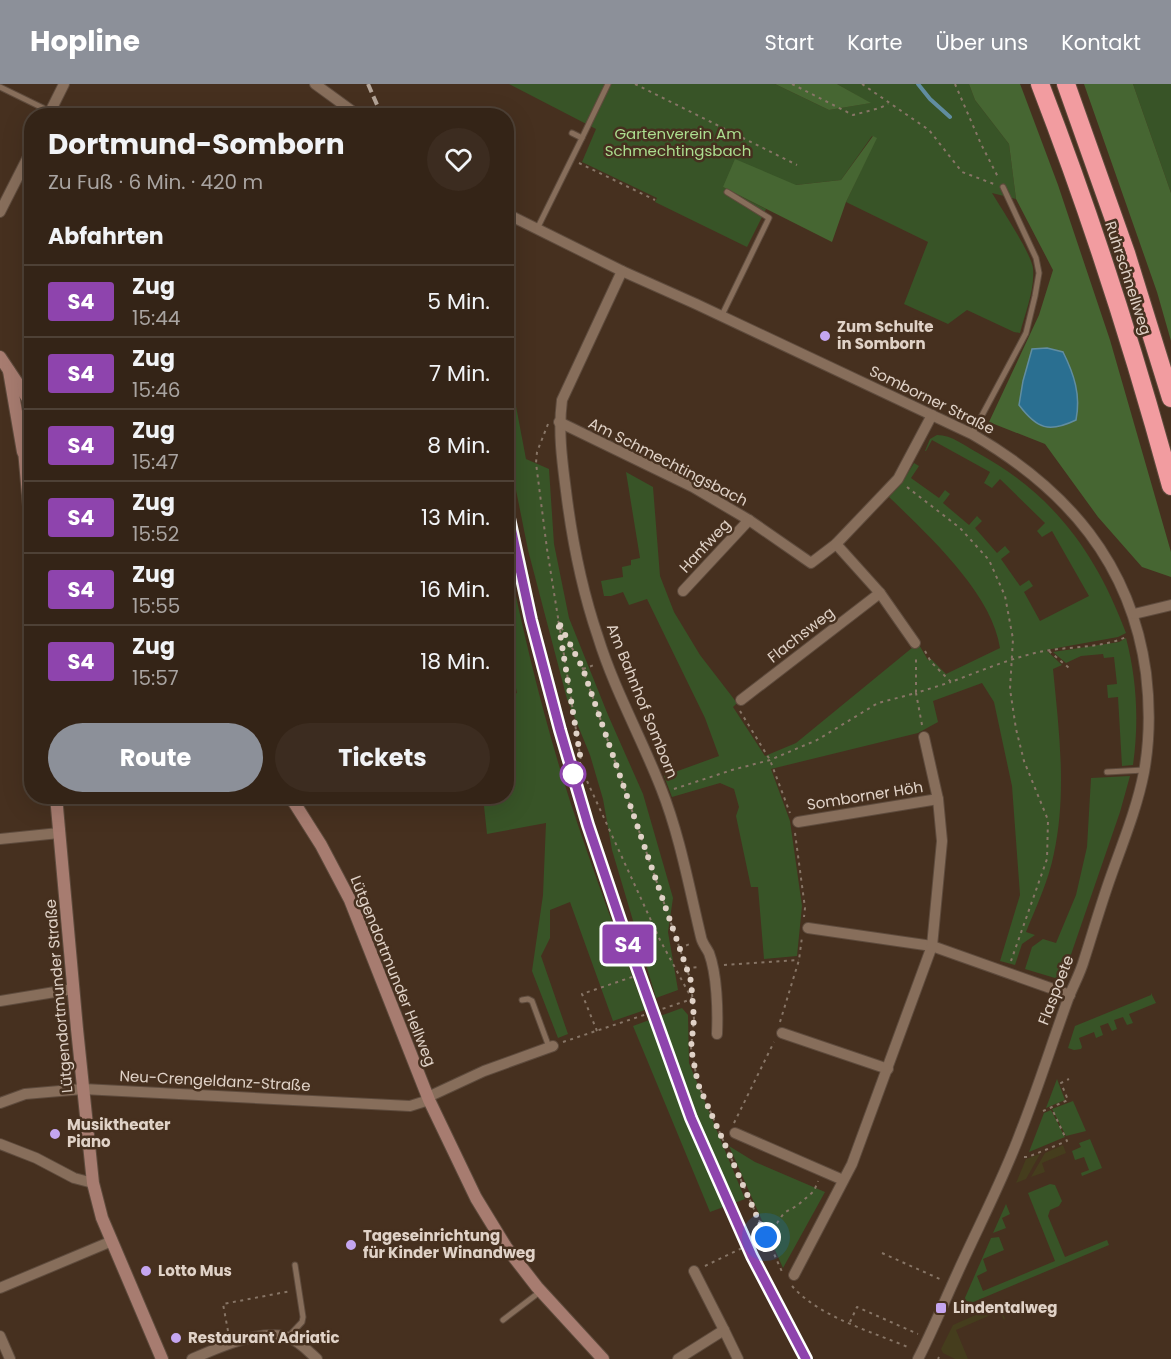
<!DOCTYPE html>
<html lang="de">
<meta charset="utf-8">
<style>
:root{--surface:#342417;--page:#3c2c20;--text:#f1f3f6;--muted:#a9a4a1;--line:#4e4136;--accent:#8c9099}
body{margin:0;font-family:Poppins,sans-serif;background:var(--page);color:var(--text);height:100vh;display:flex;flex-direction:column;font-size:22px;white-space:nowrap}
*{box-sizing:border-box;margin:0}
p{font-size:20px;color:var(--muted)}
.icon{flex:none;width:33px;height:33px;fill:none;stroke:currentColor;stroke-width:2;stroke-linecap:round;stroke-linejoin:round}
.map{position:relative;flex:1;overflow:hidden}
.sheet{position:absolute;left:24px;top:24px;width:490px;height:696px;display:flex;flex-direction:column;background:var(--surface);border-radius:24px;box-shadow:0 6px 24px #0002,0 0 0 2px var(--line)}
.sheet>*{flex:none}
.badge{padding:0 12px;border-radius:4px;font-size:21px;line-height:39px}
.you{position:absolute;width:30px;height:30px;margin:-15px;border:4px solid #fff;border-radius:50%;background:#1a73e8;box-shadow:0 0 0 9px #1a73e833}
.map>.badge{position:absolute;translate:-50% -50%;box-shadow:0 0 0 3px #fff}
h2{padding:0 24px;font-size:22px;line-height:54px}
.round{display:grid;place-items:center;flex:none;width:63px;height:63px;border-radius:32px;background:var(--page)}
.headline{display:flex;align-items:center;justify-content:space-between;height:102px;padding:0 24px}
h1{font-size:28px;font-weight:700;line-height:45px}
.cta{display:flex;gap:12px;margin-top:auto;padding:12px 24px}
.cta a{flex:1;height:69px;border-radius:36px;background:var(--accent);color:#fff;font-size:24px;font-weight:700;line-height:69px;text-align:center}
.cta a+a{background:var(--page);color:var(--text)}
ul{padding:0;list-style:none}
li{display:flex;align-items:center;gap:18px;height:72px;padding:0 24px;border-top:2px solid var(--line)}
li div{flex:1}
li b{display:block;font-size:22px}
li em{font-style:normal}
li .badge{min-width:66px;font-weight:700;text-align:center}
header{display:flex;align-items:center;gap:36px;box-sizing:border-box;height:84px;padding:0 30px;background:var(--accent);color:#fff}
header strong{font-size:28px}
nav{display:flex;gap:33px;margin-inline-start:auto;font-size:21px}
.map>svg:first-child{display:block}
.green{fill:#385427}
.forest{fill:#466632}
.sand{fill:#453d1d}
.water{fill:#2a6f91;stroke:#618da1;stroke-width:1.5}
.lines{fill:none;stroke-linecap:round;stroke-linejoin:round}
.stream{stroke:#618da1;stroke-width:4}
.lane-casing{stroke:#5e4b3d;stroke-width:7}
.street-casing{stroke:#5e4b3d;stroke-width:12}
.secondary-casing{stroke:#5e4b3d;stroke-width:14}
.highway-casing{stroke:#5e4b3d;stroke-width:20}
.path{stroke:#877566;stroke-width:2;stroke-dasharray:3 4.5;stroke-linecap:butt}
.lane{stroke:#876e5b;stroke-width:5}
.street{stroke:#876e5b;stroke-width:10}
.secondary{stroke:#a77c70;stroke-width:12}
.highway{stroke:#f29ca0;stroke-width:18}
.rail{stroke:#b4a497;stroke-width:4;stroke-dasharray:9 4.5;stroke-linecap:butt}
.line-casing{stroke:#fff;stroke-width:14}
.line{stroke:#8e44ad;stroke-width:9}
.walk{stroke:#e0d2c7;stroke-width:6;stroke-dasharray:0 10.8}
.poi-dot{fill:#c5a6f0;stroke:#46301f;stroke-width:2}
.stop-dot{fill:#fff;stroke:#8e44ad;stroke-width:3}
.labels{text-anchor:middle;stroke-width:5;stroke-linejoin:round;paint-order:stroke}
.park-label{font-size:15px;fill:#acde8f;stroke:#46301f}
.street-label{font-size:15px;fill:#e0d2c7;stroke:#46301f}
.poi-label{font-size:15px;font-weight:bold;fill:#e0d2c7;stroke:#46301f;text-anchor:start}
</style>
<header>
<strong>Hopline</strong>
<nav><a>Start</a><a>Karte</a><a>Über uns</a><a>Kontakt</a></nav>
</header>
<div class="map">
<svg width="1171" height="1275" viewBox="0 0 1171 1275">
<rect width="100%" height="100%" fill="#46301f"/>
<g class="green">
<path d="M509 0H775L829 26 870 19 837 0H969L975 16 1009 60 1016 115 992 109C1001 124 1031 169 1033 184 1035 206 1025 229 1020 249L1014 248 967 226 948 240 904 220 928 158 846 118 876 54 872 52 841 96 796 101 723 103 766 125 747 163 655 118 657 114 582 78 596 45Z"/>
<path d="M1133 0H1171V109Z"/>
<path d="M507 298 512 301 526 375 549 385 554 460 569 534 608 631 643 710 673 814 668 848 678 906 656 914 612 766 603 715 590 671 567 615 528 466 507 361Z"/>
<path d="M937 351C952 351 965 362 978 369 1054 411 1096 469 1126 549L1118 553 1046 566 1062 581 1053 585C1059 646 1067 708 1054 769 1049 796 1036 823 1026 848L1035 851 1022 860 1015 881 1000 877 1020 811 1012 702 994 618 982 599 933 617 938 638 918 649 771 685 790 737 802 822 797 872 764 875 758 803H751L736 732 739 723 734 705 720 699 672 713 664 692 719 672 705 634 647 515 629 521 623 508 611 512H604L601 497 623 493 622 483 631 481V476L640 474 626 388 653 403 660 492 674 528 700 571 737 619 733 623 765 672 796 659 918 559 928 576 931 575 946 590 1000 564C992 509 928 451 889 413L901 400 914 379 919 382 911 394 939 414 945 406 950 410 943 419 969 441 977 432 982 437 975 444 997 469 1005 462 1010 468 1001 475 1020 502 1029 496 1033 502 1024 508 1040 537 1089 512 1052 447 1042 453 1037 447 1045 439 1000 395 992 404 984 399 990 388 932 356 926 367H925L930 355Z"/>
<path d="M507 470C524 553 544 636 570 717 593 787 619 857 645 926L613 937 570 818 550 826V854L541 872 568 950 558 954 532 887 543 811 546 739 487 750 483 713 507 712V612L517 609 507 564Z"/>
<path d="M1126 554C1137 596 1139 638 1133 681L1122 682 1118 613 1108 614 1107 601 1117 600 1114 573 1104 574 1103 570 1081 572 1066 579 1053 568 1119 558Z"/>
<path d="M1130 692 1120 728 1065 888 1055 894 1025 885 1032 863 1043 855 1056 859 1076 811 1087 763 1091 694Z"/>
<path d="M402 713H460L405 720Z"/>
<path d="M1151 909 1156 919 1129 930 1133 939 1127 941 1123 933 1114 936 1117 945 1112 947 1108 939 1100 942 1103 951 1096 954 1094 948 1079 954 1082 963 1081 965 1074 966 1068 964 1075 942 1151 911Z"/>
<path d="M682 924 688 931 689 979 745 1115 710 1128 633 942Z"/>
<path d="M1057 995 1065 1016 1046 1024Z"/>
<path d="M1073 1017 1086 1047 1066 1052 1052 1025Z"/>
<path d="M1051 1026 1065 1053 1029 1068 1044 1029Z"/>
<path d="M1090 1055 1102 1084 1082 1092 1081 1089 1089 1086 1084 1073 1075 1076 1072 1067 1081 1063 1079 1059Z"/>
<path d="M729 1062 755 1078 825 1108 783 1184Z"/>
<path d="M1050 1100 1055 1101 1062 1117 1059 1122 1050 1126 1048 1132 1065 1173 1107 1156 1109 1161 971 1219 964 1216 991 1154 999 1153 1004 1166 983 1175 987 1187 977 1192 983 1207 1055 1177 1028 1109Z"/>
<path d="M1006 1120 1010 1130 1002 1134 1006 1144 993 1149Z"/>
</g>
<g class="forest">
<path d="M775 0H837L871 19 829 26Z"/>
<path d="M969 0H1020L1022 5 1058 101 1110 256 1171 468V493L1142 483 1098 433 1045 360 989 338 1039 231 1053 186 1016 115 1009 60 975 16Z"/>
<path d="M1084 0H1133L1171 109V257L1157 208Z"/>
<path d="M873 52 877 54 846 118 832 158 723 103 735 75 796 101 841 96Z"/>
</g>
<g class="sand">
<path d="M1063 1061 1066 1069 1042 1079 1045 1088 1031 1093 1045 1069Z"/>
<path d="M1040 1070 1026 1095 1016 1099 1026 1075Z"/>
<path d="M991 1224 1002 1226 1005 1235 1004 1236 1000 1227 956 1246 968 1275H955L943 1269 941 1265 953 1241Z"/>
</g>
<path class="water" d="M1047 264 1063 268C1074 290 1081 311 1076 336 1049 349 1037 345 1019 321L1023 297 1032 265Z"/>
<g class="lines">
<path class="stream" d="M918 0 930 15 950 33"/>
<g class="lane-casing">
<g id="lane">
<path d="M0 3 43 24 49 30"/>
<path d="M582 54 608 0"/>
<path d="M537 145 582 54 572 49"/>
<path d="M722 231 769 134 727 108"/>
<path d="M972 350 1026 249 1035 212 1039 189 1036 174 1003 103"/>
<path d="M1107 688 1144 686"/>
<path d="M522 916 528 915 532 917 549 963"/>
<path d="M503 1236 541 1207"/>
<path d="M288 1253 302 1238 303 1233 295 1181"/>
</g>
</g>
<g class="street-casing">
<g id="street">
<path d="M315 0 359 32"/>
<path d="M48 32 64 0"/>
<path d="M0 128 32 65"/>
<path d="M507 130 622 187 696 220 972 350C1067 405 1131 479 1146 589 1150 622 1150 655 1144 688 1137 724 1123 758 1111 792 1101 820 1093 848 1084 876 1080 890 1073 902 1068 915 1052 959 1038 1004 1021 1047 1003 1096 978 1143 957 1190 944 1218 932 1248 918 1275"/>
<path d="M622 187 562 316C558 347 562 376 566 407 572 456 582 506 598 553 614 605 641 653 661 704 680 752 689 803 701 853 702 859 706 863 709 869 717 890 718 927 717 950"/>
<path d="M559 338 693 403 749 436 811 479 836 460 898 395 932 331"/>
<path d="M836 460 880 509 915 559"/>
<path d="M683 507 749 436"/>
<path d="M1134 530 1171 521"/>
<path d="M741 616 880 509"/>
<path d="M798 738 938 715"/>
<path d="M0 755 59 749"/>
<path d="M808 844 932 862 1070 911"/>
<path d="M0 917 73 905"/>
<path d="M782 949 888 985"/>
<path d="M428 1013 484 987 553 962"/>
<path d="M0 1019 25 1010 83 1005 410 1022 429 1016"/>
<path d="M735 1049 843 1096"/>
<path d="M0 1060 36 1074 74 1094 93 1099"/>
<path d="M694 1187 724 1246"/>
<path d="M794 1191 852 1080 932 862 942 757 938 715 924 653"/>
<path d="M0 1204 112 1157"/>
<path d="M0 1252 10 1275"/>
<path d="M192 1275C217 1264 259 1245 287 1253 298 1256 308 1267 317 1275"/>
<path d="M678 1275 724 1246 738 1275"/>
</g>
</g>
<g class="secondary-casing">
<g id="secondary">
<path d="M0 273 32 321"/>
<path d="M9 287 23 368"/>
<path d="M32 352 24 366 32 456"/>
<path d="M56 712 77 945 93 1099 102 1134 162 1275"/>
<path d="M290 712 321 761 350 816 429 1016 476 1114 506 1163 537 1203 603 1275"/>
</g>
</g>
<g class="highway-casing">
<g id="highway">
<path d="M1040 0C1091 132 1134 266 1171 402"/>
<path d="M1066 0 1126 169 1171 314"/>
</g>
</g>
<g class="path">
<path d="M635 0 797 81"/>
<path d="M792 0 853 31 880 24 888 20"/>
<path d="M862 0 929 46 962 88 994 100"/>
<path d="M955 0 981 60 999 95"/>
<path d="M579 79 655 116"/>
<path d="M548 340 537 368 536 379 547 465 581 677"/>
<path d="M907 403 960 444 989 476 1005 512 1013 555 1010 605 1016 645 1024 677 1048 736 1047 775 1011 877"/>
<path d="M558 537 583 585 691 897 694 935 691 964 698 1000 783 1190"/>
<path d="M925 567 931 578 951 598C980 587 1009 575 1039 568 1067 562 1100 565 1126 553"/>
<path d="M1049 567 1069 584"/>
<path d="M583 585 594 581"/>
<path d="M740 627 770 676 790 729"/>
<path d="M922 641 916 609 951 598"/>
<path d="M674 705 732 686 770 676 817 656 878 619 916 609V571"/>
<path d="M795 749 805 824 804 833"/>
<path d="M679 864 690 860"/>
<path d="M724 881 799 876"/>
<path d="M686 884 700 883"/>
<path d="M780 938 799 876 802 853"/>
<path d="M597 947 582 910 635 892"/>
<path d="M563 958 692 915 660 856 587 697"/>
<path d="M1043 1027 1068 1016 1061 999 1069 995"/>
<path d="M734 1039 774 958"/>
<path d="M1024 1073H1028L1067 1057 1051 1023"/>
<path d="M763 1145 777 1139 784 1129 798 1121 814 1107 818 1097"/>
<path d="M882 1169 942 1196"/>
<path d="M705 1182 765 1153"/>
<path d="M792 1202C819 1233 873 1248 910 1264"/>
<path d="M850 1238 857 1223 918 1250"/>
<path d="M228 1247 223 1220 291 1207"/>
<path d="M938 1275 939 1273"/>
</g>
<use href="#lane" class="lane"/>
<use href="#street" class="street"/>
<use href="#secondary" class="secondary"/>
<use href="#highway" class="highway"/>
<g class="rail">
<path d="M368 0 378 23"/>
<path d="M507 425 512 448"/>
<path d="M507 442 560 646 588 741 648 913"/>
</g>
</g>
<g class="lines">
<g class="line-casing">
<path id="line" d="M507 425 531 536 560 646 588 741 620 836 691 1034 752 1172 806 1275"/>
</g>
<use href="#line" class="line"/>
<path class="walk" d="M573 690 581 677 558 537 583 585 691 897 694 935 691 964 698 1000 766 1153"/>
</g>
<g class="poi-dot">
<circle cx="825" cy="252" r="6"/>
<circle cx="55" cy="1050" r="6"/>
<circle cx="351" cy="1161" r="6"/>
<circle cx="146" cy="1187" r="6"/>
<rect x="935" y="1218" width="12" height="12" rx="3"/>
<circle cx="176" cy="1254" r="6"/>
</g>
<circle class="stop-dot" cx="573" cy="690" r="12"/>
<g class="labels">
<g class="park-label">
<text x="678" y="55">Gartenverein Am<tspan x="678" dy="17">Schmechtingsbach</tspan></text>
</g>
<g class="street-label">
<text transform="translate(1128 194) rotate(72)" y="5">Ruhrschnellweg</text>
<text transform="translate(932 316) rotate(26)" y="5">Somborner Straße</text>
<text transform="translate(668 378) rotate(27)" y="5">Am Schmechtingsbach</text>
<text transform="translate(705 462) rotate(-47)" y="5">Hanfweg</text>
<text transform="translate(801 551) rotate(-38)" y="5">Flachsweg</text>
<text transform="translate(642 617) rotate(68)" y="5">Am Bahnhof Somborn</text>
<text transform="translate(865 712) rotate(-9)" y="5">Somborner Höh</text>
<text transform="translate(393 887) rotate(68)" y="5">Lütgendortmunder Hellweg</text>
<text transform="translate(1056 906) rotate(-69)" y="5">Flaspoete</text>
<text transform="translate(59 912) rotate(-95)" y="5">Lütgendortmunder Straße</text>
<text transform="translate(215 997) rotate(3)" y="5">Neu-Crengeldanz-Straße</text>
</g>
<g class="poi-label">
<text x="837" y="248">Zum Schulte<tspan x="837" dy="17">in Somborn</tspan></text>
<text x="67" y="1046">Musiktheater<tspan x="67" dy="17">Piano</tspan></text>
<text x="363" y="1157">Tageseinrichtung<tspan x="363" dy="17">für Kinder Winandweg</tspan></text>
<text x="158" y="1192">Lotto Mus</text>
<text x="953" y="1229">Lindentalweg</text>
<text x="188" y="1259">Restaurant Adriatic</text>
</g>
</g>
</svg>
<div class="you" style="left:766px;top:1153px"></div>
<b class="badge" style="left:628px;top:860px;background:#8e44ad;color:#fff">S4</b>
<section class="sheet">
<div class="headline"><div><h1>Dortmund-Somborn</h1><p>Zu Fuß · 6 Min. · 420 m</p></div><a class="round"><svg class="icon" aria-label="heart" viewBox="0 0 24 24"><path d="M12 20l-8-8c-3-5 5-10 8-4 3-6 11-1 8 4z"/></svg></a></div>
<h2>Abfahrten</h2>
<ul>
<li><span class="badge" style="background:#8e44ad;color:#fff">S4</span><div><b>Zug</b><p>15:44</p></div><em>5 Min.</em></li>
<li><span class="badge" style="background:#8e44ad;color:#fff">S4</span><div><b>Zug</b><p>15:46</p></div><em>7 Min.</em></li>
<li><span class="badge" style="background:#8e44ad;color:#fff">S4</span><div><b>Zug</b><p>15:47</p></div><em>8 Min.</em></li>
<li><span class="badge" style="background:#8e44ad;color:#fff">S4</span><div><b>Zug</b><p>15:52</p></div><em>13 Min.</em></li>
<li><span class="badge" style="background:#8e44ad;color:#fff">S4</span><div><b>Zug</b><p>15:55</p></div><em>16 Min.</em></li>
<li><span class="badge" style="background:#8e44ad;color:#fff">S4</span><div><b>Zug</b><p>15:57</p></div><em>18 Min.</em></li>
</ul>
<div class="cta"><a>Route</a><a>Tickets</a></div>
</section>
</div>
